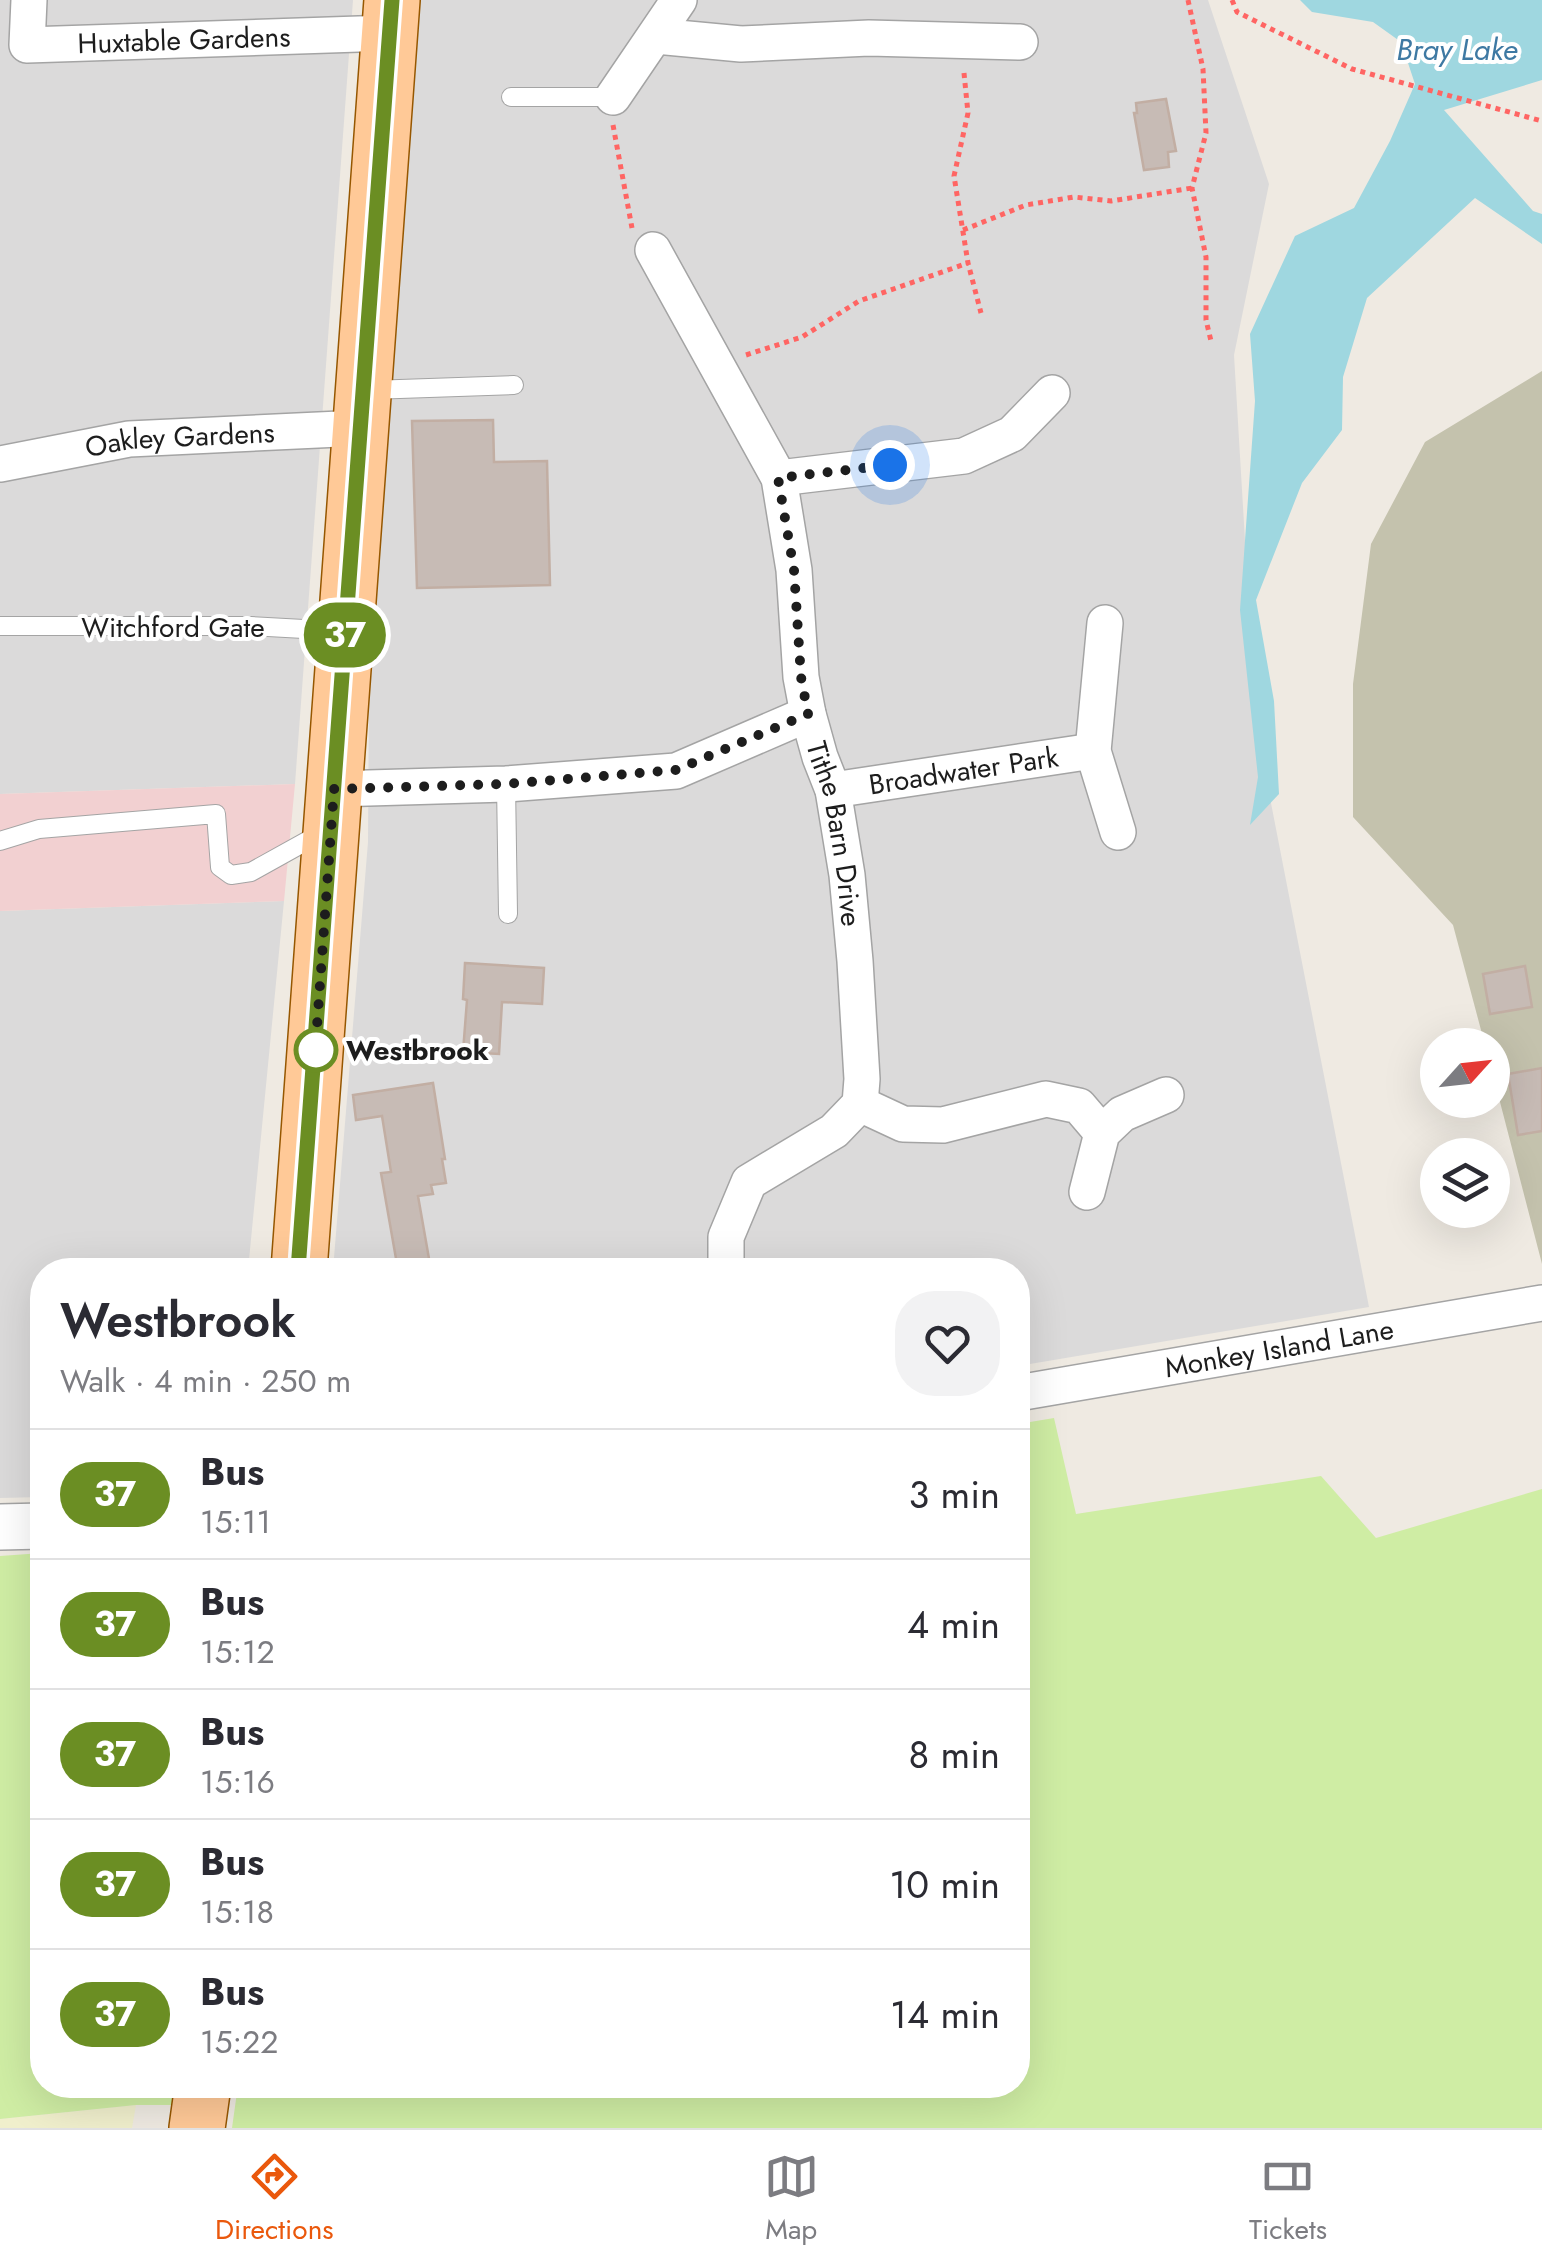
<!DOCTYPE html>
<meta charset="utf-8">
<style>
:root{--surface:#fff;--page:#f2f2f3;--text:#2b2b33;--muted:#7c7c81;--line:#e1e1e2;--accent:#ea580c}
body{margin:0;font-family:Jost,sans-serif;background:var(--page);color:var(--text);height:100vh;display:flex;flex-direction:column;font-size:38px;white-space:nowrap}
*{box-sizing:border-box;margin:0}
p{font-size:32px;color:var(--muted)}
.icon{flex:none;width:55px;height:55px;fill:none;stroke:currentColor;stroke-width:2;stroke-linecap:round;stroke-linejoin:round}
.map{position:relative;flex:1;overflow:hidden}
.sheet{position:absolute;left:30px;top:1258px;width:1000px;height:840px;display:flex;flex-direction:column;background:var(--surface);border-radius:40px;box-shadow:0 10px 40px #0002}
.sheet>*{flex:none}
.badge{padding:0 20px;border-radius:32px;font-size:35px;line-height:65px}
.needle{width:65px;rotate:63deg}
.buttons{position:absolute;left:1420px;top:1028px;display:grid;gap:20px}
.buttons a{display:grid;place-items:center;width:90px;height:90px;border-radius:50%;background:var(--surface);box-shadow:0 10px 40px #0002;font-size:50px}
.you{position:absolute;width:50px;height:50px;margin:-25px;border:8px solid #fff;border-radius:50%;background:#1a73e8;box-shadow:0 0 0 15px #1a73e833}
.map>.badge{position:absolute;translate:-50% -50%;box-shadow:0 0 0 5px #fff}
.round{display:grid;place-items:center;flex:none;width:105px;height:105px;border-radius:40px;background:var(--page)}
.headline{display:flex;align-items:center;justify-content:space-between;height:170px;padding:0 30px}
h1{font-size:48px;font-weight:600;line-height:75px}
ul{padding:0;list-style:none}
li{display:flex;align-items:center;gap:30px;height:130px;padding:0 30px;border-top:2px solid var(--line)}
li div{flex:1}
li b{display:block;font-size:38px}
li em{font-style:normal}
li .badge{min-width:110px;font-weight:700;text-align:center}
.menu{display:flex;justify-content:space-around;align-items:center;height:140px;border-top:2px solid var(--line);background:var(--surface);font-size:28px;color:var(--muted)}
.menu a{display:grid;justify-items:center;gap:5px}
.menu .selected{color:var(--accent)}
.map>svg:first-child{display:block}
.residential{fill:#dbdada}
.commercial{fill:#f2d0d1}
.construction{fill:#c4c2ad}
.farmland{fill:#f0efcc}
.grass{fill:#cfeda4}
.water{fill:#9fd7e0}
.building{fill:#c7bbb5;stroke:#c2aea3;stroke-width:2.5}
.lines{fill:none;stroke-linecap:round;stroke-linejoin:round}
.service-casing{stroke:#a4a4a4;stroke-width:20}
.minor-casing{stroke:#a4a4a4;stroke-width:38}
.tertiary-casing{stroke:#a4a4a4;stroke-width:48}
.primary-casing{stroke:#965700;stroke-width:58}
.path{stroke:#ff6563;stroke-width:5;stroke-dasharray:5 5;stroke-linecap:butt}
.service{stroke:#fff;stroke-width:18}
.minor{stroke:#fff;stroke-width:35}
.tertiary{stroke:#fff;stroke-width:45}
.primary{stroke:#ffc997;stroke-width:55}
.line-casing{stroke:#fff;stroke-width:22}
.line{stroke:#6b8e23;stroke-width:15}
.walk{stroke:#1d1d1d;stroke-width:10;stroke-dasharray:0 18}
.stop-dot{fill:#fff;stroke:#6b8e23;stroke-width:5}
.labels{text-anchor:middle;stroke-width:8;stroke-linejoin:round;paint-order:stroke}
.street-label{font-size:28px;fill:#1d1d1d;stroke:#fff}
.stop-label{font-size:28px;font-weight:bold;fill:#1d1d1d;stroke:#fff;text-anchor:start}
.water-label{font-size:30px;font-style:italic;fill:#3e79a3;stroke:#fff}
</style>
<div class="map">
<svg width="1542" height="2128" viewBox="0 0 1542 2128">
<rect width="100%" height="100%" fill="#efeae2"/>
<g class="residential">
<path d="M0 0H353L295 784 0 794Z"/>
<path d="M412 0H1208L1269 184 1234 355 1256 726 1369 1307 1018 1366V1270H333L368 842 369 689Z"/>
<path d="M284 901 248 1270H42V1497L0 1498V911Z"/>
</g>
<path class="commercial" d="M295 784 284 901 0 911V794Z"/>
<path class="construction" d="M1542 371V1264L1493 1075 1492 1045H1485L1453 925 1353 817V684L1371 544 1425 442Z"/>
<path class="farmland" d="M136 2105 132 2128H0V2119Z"/>
<g class="grass">
<path d="M1054 1418 1076 1514 1321 1476 1376 1538 1542 1489V2128H232L238 2085H1018V1424Z"/>
<path d="M42 1553V2085H185L182 2105H136L0 2119V1556Z"/>
</g>
<path class="water" d="M1300 0H1542V80L1444 110 1533 211 1542 214V244L1475 198 1367 298 1343 377 1342 430 1302 483 1256 600 1274 701 1279 794 1250 825 1258 777 1240 610 1255 401 1250 334 1295 236 1354 208 1390 141 1415 84 1401 42 1373 22 1312 12Z"/>
<g class="building">
<path d="M1166 99 1176 151 1168 152 1169 167 1144 170 1134 113H1137L1136 103Z"/>
<path d="M493 420 494 462 547 461 550 585 417 588 412 421Z"/>
<path d="M465 963 544 968 542 1004 502 1002 499 1054 463 1052 467 1000 463 999Z"/>
<path d="M1525 966 1532 1007 1490 1014 1483 974Z"/>
<path d="M1542 1068V1131L1518 1135 1508 1074Z"/>
<path d="M433 1083 445 1159H442L446 1183 431 1185 433 1194 418 1196 431 1270H398L381 1173 391 1172 382 1116 356 1120 353 1095Z"/>
</g>
<g class="lines">
<g class="service-casing">
<g id="service">
<path d="M511 97H613"/>
<path d="M370 390 514 385"/>
<path d="M0 626H251L340 631"/>
<path d="M506 784 508 914"/>
<path d="M0 841 39 829 216 814 220 867 231 875 251 872 323 832"/>
</g>
</g>
<g class="minor-casing">
<g id="minor">
<path id="s1" d="M29 0 27 45 389 33"/>
<path d="M656 36 741 44 869 38 1020 42"/>
<path d="M613 97 679 0"/>
<path id="s2" d="M653 250 779 478 794 570 801 677 808 714 820 757 833 790 847 875 855 961 862 1079 860 1104 834 1131 749 1182 726 1237V1270"/>
<path id="s3" d="M0 464 129 439 361 428"/>
<path d="M779 478 964 456 1012 434 1052 393"/>
<path d="M1105 623 1093 751 1118 832"/>
<path d="M334 789 506 784 676 771 808 714"/>
<path id="s4" d="M833 790 1093 751"/>
<path d="M860 1104 903 1124 943 1125 1046 1099 1079 1106 1102 1133"/>
<path d="M1087 1192 1102 1133 1122 1114 1166 1095"/>
<path id="s5" d="M1018 1393 1542 1303"/>
</g>
</g>
<g class="tertiary-casing">
<path id="tertiary" d="M0 1527 42 1526"/>
</g>
<g class="primary-casing">
<g id="primary">
<path d="M299 1270 392 0"/>
<path d="M197 2128 203 2085"/>
</g>
</g>
<g class="path">
<path d="M1188 0 1203 69 1206 133 1192 188 1206 257V320L1211 341"/>
<path d="M1232 0 1237 12 1352 69 1542 121"/>
<path d="M964 73 968 113 954 176 968 263 981 313"/>
<path d="M613 125 632 228"/>
<path d="M963 230 1026 205 1074 197 1111 201 1192 188"/>
<path d="M746 355 802 337 859 301 968 263"/>
</g>
<use href="#service" class="service"/>
<use href="#minor" class="minor"/>
<use href="#tertiary" class="tertiary"/>
<use href="#primary" class="primary"/>
</g>
<g class="lines">
<g class="line-casing">
<path id="line" d="M298 1270 392 0"/>
</g>
<use href="#line" class="line"/>
<path class="walk" d="M316 1050 315 1054 334 789 506 784 676 770 808 714 801 677 794 570 778 478 890 465"/>
</g>
<circle class="stop-dot" cx="316" cy="1050" r="20"/>
<g class="labels">
<g class="street-label">
<text dy="10" stroke="none"><textPath href="#s1" startOffset="202">Huxtable Gardens</textPath></text>
<text dy="10" stroke="none"><textPath href="#s3" startOffset="182">Oakley Gardens</textPath></text>
<text x="173" y="637">Witchford Gate</text>
<text dy="10" stroke="none"><textPath href="#s4" startOffset="132">Broadwater Park</textPath></text>
<text dy="10" stroke="none"><textPath href="#s2" startOffset="622">Tithe Barn Drive</textPath></text>
<text dy="10" stroke="none"><textPath href="#s5" startOffset="265">Monkey Island Lane</textPath></text>
</g>
<g class="stop-label">
<text x="346" y="1060">Westbrook</text>
</g>
<g class="water-label">
<text x="1457" y="60">Bray Lake</text>
</g>
</g>
</svg>
<div class="buttons">
<a><svg class="needle" viewBox="-14 -14 28 28"><path d="M0-13l5 13h-10z" fill="#e53935"/><path d="M0 13l5-13h-10z" fill="#7c7c81"/></svg></a>
<a><svg class="icon" aria-label="layers" viewBox="0 0 24 24"><path d="M12 4l9 5-9 5-9-5zM3 14l9 5 9-5"/></svg></a>
</div>
<div class="you" style="left:890px;top:465px"></div>
<b class="badge" style="left:345px;top:635px;background:#6b8e23;color:#fff">37</b>
<section class="sheet">
<div class="headline"><div><h1>Westbrook</h1><p>Walk · 4 min · 250 m</p></div><a class="round"><svg class="icon" aria-label="heart" viewBox="0 0 24 24"><path d="M12 20l-8-8c-3-5 5-10 8-4 3-6 11-1 8 4z"/></svg></a></div>
<ul>
<li><span class="badge" style="background:#6b8e23;color:#fff">37</span><div><b>Bus</b><p>15:11</p></div><em>3 min</em></li>
<li><span class="badge" style="background:#6b8e23;color:#fff">37</span><div><b>Bus</b><p>15:12</p></div><em>4 min</em></li>
<li><span class="badge" style="background:#6b8e23;color:#fff">37</span><div><b>Bus</b><p>15:16</p></div><em>8 min</em></li>
<li><span class="badge" style="background:#6b8e23;color:#fff">37</span><div><b>Bus</b><p>15:18</p></div><em>10 min</em></li>
<li><span class="badge" style="background:#6b8e23;color:#fff">37</span><div><b>Bus</b><p>15:22</p></div><em>14 min</em></li>
</ul>
</section>
</div>
<nav class="menu">
<a class="selected"><svg class="icon" aria-label="directions" viewBox="0 0 24 24"><path d="M12 3l9 9-9 9-9-9zM9 14v-3h6M13 9l2 2-2 2"/></svg>Directions</a>
<a><svg class="icon" aria-label="map" viewBox="0 0 24 24"><path d="M3 6l6-2 6 2 6-2v14l-6 2-6-2-6 2zM9 4v14M15 6v14"/></svg>Map</a>
<a><svg class="icon" aria-label="tickets" viewBox="0 0 24 24"><path d="M3 7h18v10H3zM15 7v10"/></svg>Tickets</a>
</nav>
